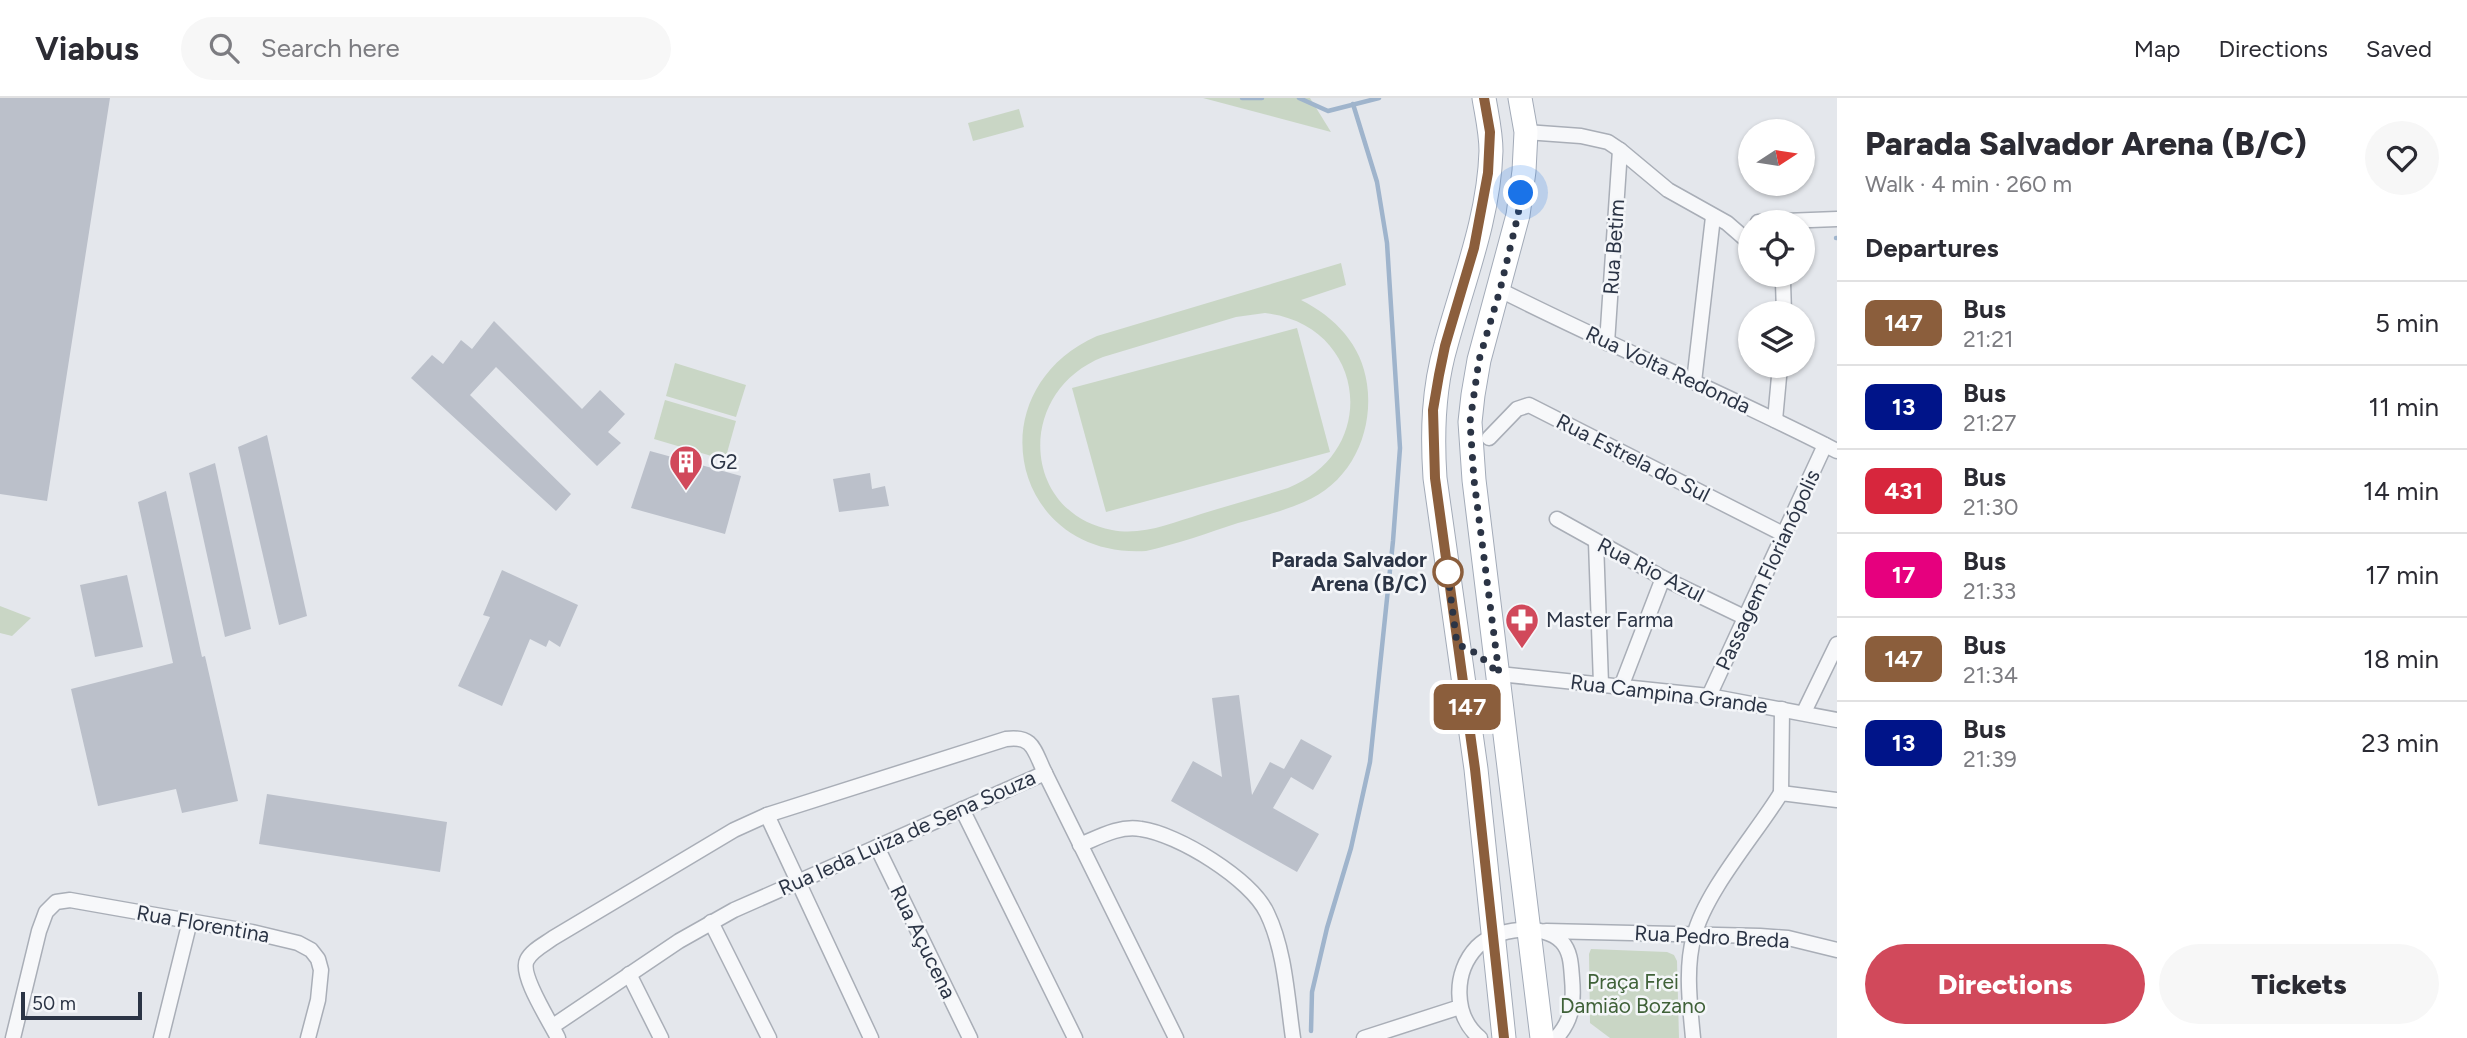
<!DOCTYPE html>
<meta charset="utf-8">
<style>
:root{--surface:#fff;--page:#f7f7f7;--text:#2b2b33;--muted:#7c7c81;--line:#e1e1e2;--accent:#d1495b}
body{margin:0;font-family:Figtree,sans-serif;background:var(--page);color:var(--text);height:100vh;display:flex;flex-direction:column;font-size:26px;white-space:nowrap}
*{box-sizing:border-box;margin:0}
p{font-size:23px;color:var(--muted)}
.icon{flex:none;width:38px;height:38px;fill:none;stroke:currentColor;stroke-width:2;stroke-linecap:round;stroke-linejoin:round}
.map{position:relative;flex:1;overflow:hidden}
.side{display:flex;flex-direction:column;background:var(--surface);width:630px}
.side>*{flex:none}
.badge{padding:0 14px;border-radius:10px;font-size:24px;line-height:46px}
.needle{width:46px;rotate:78deg}
.controls{position:absolute;left:1738px;top:21px;display:grid;gap:14px}
.controls a{display:grid;place-items:center;width:77px;height:77px;border-radius:50%;background:var(--surface);box-shadow:0 2px 5px #0004;font-size:35px}
.scale{position:absolute;left:21px;bottom:18px;width:121px;box-sizing:border-box;padding-left:7px;border:4px solid #2b3445;border-top:0;font-size:19px;line-height:24px;white-space:nowrap;color:#2b3445;-webkit-text-stroke:5px #f4f6f9;paint-order:stroke}
.you{position:absolute;width:35px;height:35px;margin:-18px;border:5px solid #fff;border-radius:50%;background:#1a73e8;box-shadow:0 0 0 10px #1a73e833}
.map>.badge{position:absolute;translate:-50% -50%;box-shadow:0 0 0 4px #fff}
h2{padding:0 28px;font-size:26px;line-height:63px}
.round{display:grid;place-items:center;flex:none;width:74px;height:74px;border-radius:37px;background:var(--page)}
.headline{display:flex;align-items:center;justify-content:space-between;height:119px;padding:0 28px}
h1{font-size:33px;font-weight:800;line-height:52px}
.action{display:flex;gap:14px;margin-top:auto;padding:14px 28px}
.action a{flex:1;height:80px;border-radius:42px;background:var(--accent);color:#fff;font-size:28px;font-weight:800;line-height:80px;text-align:center}
.action a+a{background:var(--page);color:var(--text)}
ul{padding:0;list-style:none}
li{display:flex;align-items:center;gap:21px;height:84px;padding:0 28px;border-top:2px solid var(--line)}
li div{flex:1}
li b{display:block;font-size:26px}
li em{font-style:normal}
li .badge{min-width:77px;font-weight:700;text-align:center}
header{display:flex;align-items:center;gap:42px;box-sizing:border-box;height:98px;padding:0 35px;background:var(--surface);border-bottom:2px solid var(--line)}
header strong{font-size:33px}
nav{display:flex;gap:38px;margin-inline-start:auto;font-size:24px}
.search{width:490px;height:63px;background:var(--page);display:flex;align-items:center;gap:18px;box-sizing:border-box;padding:0 24px;border-radius:38px;color:var(--muted);font-size:26px}
main{display:flex;flex:1;min-height:0}
.map>svg:first-child{display:block}
.green{fill:#c9d6c5;fill-rule:evenodd}
.lines{fill:none;stroke-linecap:round;stroke-linejoin:round}
.stream{stroke:#9fb4cc;stroke-width:4.5}
.building{fill:#bbc0ca}
.minor-casing{stroke:#a9aeb7;stroke-width:17}
.primary-casing{stroke:#a3abb8;stroke-width:25}
.minor{stroke:#f7f8fa;stroke-width:14}
.primary{stroke:#fff;stroke-width:23}
.line-casing{stroke:#fff;stroke-width:16}
.line{stroke:#8b5e3c;stroke-width:10}
.walk{stroke:#2b3445;stroke-width:7;stroke-dasharray:0 12.6}
.stop-dot{fill:#fff;stroke:#8b5e3c;stroke-width:3.5}
.labels{text-anchor:middle;stroke-width:5;stroke-linejoin:round;paint-order:stroke}
.street-label{font-size:21px;fill:#2b3445;stroke:#f4f6f9}
.poi-label{font-size:21px;fill:#2b3445;stroke:#f4f6f9;text-anchor:start}
.stop-label{font-size:21px;font-weight:bold;fill:#2b3445;stroke:#f4f6f9;text-anchor:end}
.park-label{font-size:21px;fill:#3f6138;stroke:#f4f6f9}
</style>
<header>
<strong>Viabus</strong>
<div class="search"><svg class="icon" aria-label="search" viewBox="0 0 24 24"><circle cx="10" cy="10" r="6"/><path d="M15 15l6 6"/></svg>Search here</div>
<nav><a>Map</a><a>Directions</a><a>Saved</a></nav>
</header>
<main>
<div class="map">
<svg width="1837" height="940" viewBox="0 0 1837 940">
<rect width="100%" height="100%" fill="#e4e7ec"/>
<g class="green">
<path d="M1203 0H1310L1331 34Z"/>
<path d="M1019 11 1024 29 973 43 968 25Z"/>
<path d="M1341 165 1346 187 1301 202C1335 219 1362 247 1367 286 1374 334 1351 385 1304 404 1283 413 1260 419 1238 425 1208 435 1177 446 1146 453 1012 461 974 293 1097 238ZM1265 215C1366 226 1382 353 1288 390 1259 399 1230 407 1201 416 1172 425 1142 438 1112 432 1021 415 1015 294 1103 259L1236 219Z"/>
<path d="M1297 230 1330 354 1106 414 1072 290Z"/>
<path d="M675 265 746 287 736 319 666 298Z"/>
<path d="M665 302 736 323 725 362 654 341Z"/>
<path d="M0 508 31 520 12 538 0 535Z"/>
<path d="M1591 851 1667 854 1674 857 1677 863 1679 940H1610L1590 925 1589 856Z"/>
</g>
<g class="lines">
<g class="stream">
<path d="M1242 0H1262"/>
<path d="M1299 0 1328 13 1379 0"/>
<path d="M1836 140H1837"/>
<path d="M1311 933 1312 894 1327 830 1351 750 1370 664 1393 443 1400 350 1387 145 1377 84 1353 6"/>
</g>
</g>
<g class="building">
<path d="M0 0H110L47 403 0 396Z"/>
<path d="M494 223 582 311 600 292 625 316 608 334 621 345 597 368 496 269 470 297 571 396 556 413 411 280 432 257 443 266 461 242 472 251Z"/>
<path d="M267 337 307 518 279 527 238 349Z"/>
<path d="M650 353 741 378 725 436 631 410Z"/>
<path d="M215 365 251 531 225 539 189 375Z"/>
<path d="M870 375 872 391 885 388 889 408 839 414 833 381Z"/>
<path d="M166 393 202 559 205 558 238 703 182 715 176 691 98 708 71 591 173 565 138 404Z"/>
<path d="M502 472 578 507 560 549 549 542 546 549 530 541 502 608 458 588 490 519 483 517Z"/>
<path d="M127 477 143 549 95 559 80 487Z"/>
<path d="M1239 597 1252 697 1270 664 1284 671 1301 641 1332 658 1313 692 1291 679 1273 710 1319 736 1297 774 1171 703 1193 663 1222 679 1212 600Z"/>
<path d="M267 696 447 724 440 774 259 746Z"/>
</g>
<g class="lines">
<g class="minor-casing">
<g id="minor">
<path d="M1526 34 1581 38 1608 44 1620 52 1668 92 1727 125 1750 145"/>
<path d="M1758 124 1837 121"/>
<path d="M1779 177 1783 184 1784 215"/>
<path d="M1500 192C1611 248 1726 296 1837 353"/>
<path d="M1607 245 1620 52"/>
<path d="M1694 284 1713 119"/>
<path d="M1775 322 1780 268"/>
<path d="M1489 340 1517 311 1529 307 1785 437"/>
<path d="M1557 421 1663 480 1746 520"/>
<path d="M1596 444 1601 586"/>
<path d="M1499 576 1709 598 1837 622"/>
<path d="M1621 589 1663 480"/>
<path d="M1709 598 1825 347"/>
<path d="M1804 614 1837 546"/>
<path d="M1781 695 1782 611"/>
<path d="M962 711 1075 940"/>
<path d="M767 717 871 940"/>
<path d="M1080 747C1099 739 1120 727 1141 731 1178 736 1251 781 1267 815 1285 852 1287 899 1293 940"/>
<path d="M877 749 970 940"/>
<path d="M711 824 769 940"/>
<path d="M1546 833 1760 838 1788 840 1837 852"/>
<path d="M629 876 661 940"/>
<path d="M553 928 679 843 734 812 1045 675 1176 940"/>
<path d="M13 940 39 833 46 814 56 804 70 802 252 834 298 845 311 852 318 861 321 872 318 902 308 940"/>
<path d="M161 940 190 823"/>
<path d="M558 940C551 925 519 877 527 862 532 852 545 846 553 840L734 732 767 717 1006 641C1034 637 1034 653 1045 675"/>
<path d="M1364 940 1460 909"/>
<path d="M1480 940C1453 918 1453 874 1477 849 1495 830 1544 824 1562 844 1571 854 1571 868 1572 880 1574 903 1573 922 1556 940"/>
<path d="M1693 940C1690 907 1685 870 1694 838 1706 792 1756 736 1781 695L1837 702"/>
</g>
</g>
<g class="primary-casing">
<g id="primary">
<path d="M1484 0C1487 18 1491 35 1491 53 1489 120 1463 184 1446 247 1433 291 1432 335 1435 380L1476 671 1504 940"/>
<path d="M1520 0 1526 34 1524 73 1518 117 1479 262 1473 297 1470 324 1474 382 1542 940"/>
</g>
</g>
<use href="#minor" class="minor"/>
<use href="#primary" class="primary"/>
</g>
<g class="lines">
<g class="line-casing">
<path id="line" d="M1484 0 1490 34 1488 75 1474 150 1445 248 1439 277 1433 312 1435 380 1475 671 1504 940"/>
</g>
<use href="#line" class="line"/>
<path class="walk" d="M1448 474 1446 463 1457 546 1478 556 1499 576 1474 382 1470 324 1479 262 1500 192 1518 117 1521 95"/>
</g>
<defs>
<g id="building-pin" transform="scale(1.75)"><path d="M0 17L-7.5 6A9.5 9.5 0 1 1 7.5 6Z" fill="#d1495b" stroke="#f4f6f9"/><path d="M-4-6H4V6H1V3H-1V6H-4ZM-2.5-4.3h1.7v1.8h-1.7ZM.8-4.3h1.7v1.8H.8ZM-2.5-1h1.7V.8h-1.7ZM.8-1h1.7V.8H.8Z" fill="#fff"/></g>
<g id="pharmacy-pin" transform="scale(1.75)"><path d="M0 17L-7.5 6A9.5 9.5 0 1 1 7.5 6Z" fill="#d1495b" stroke="#f4f6f9"/><path d="M-2-6h4v4h4v4h-4v4h-4v-4h-4v-4h4Z" fill="#fff"/></g>
</defs>
<g fill-rule="evenodd">
<use href="#building-pin" x="686" y="364"/>
<use href="#pharmacy-pin" x="1522" y="522"/>
</g>
<circle class="stop-dot" cx="1448" cy="474" r="14"/>
<g class="labels">
<g class="street-label">
<text transform="translate(1614 149) rotate(-86)" y="7">Rua Betim</text>
<text transform="translate(1668 272) rotate(25)" y="7">Rua Volta Redonda</text>
<text transform="translate(1633 360) rotate(27)" y="7">Rua Estrela do Sul</text>
<text transform="translate(1651 472) rotate(27)" y="7">Rua Rio Azul</text>
<text transform="translate(1768 472) rotate(-65)" y="7">Passagem Florianópolis</text>
<text transform="translate(1669 596) rotate(7)" y="7">Rua Campina Grande</text>
<text transform="translate(907 735) rotate(-24)" y="7">Rua Ieda Luiza de Sena Souza</text>
<text transform="translate(203 826) rotate(10)" y="7">Rua Florentina</text>
<text transform="translate(1712 839) rotate(3)" y="7">Rua Pedro Breda</text>
<text transform="translate(923 844) rotate(64)" y="7">Rua Açucena</text>
</g>
<g class="poi-label">
<text x="710" y="371">G2</text>
<text x="1546" y="529">Master Farma</text>
</g>
<g class="stop-label">
<text x="1427" y="469">Parada Salvador<tspan x="1427" dy="24">Arena (B/C)</tspan></text>
</g>
<g class="park-label">
<text x="1633" y="891">Praça Frei<tspan x="1633" dy="24">Damião Bozano</tspan></text>
</g>
</g>
</svg>
<div class="controls">
<a><svg class="needle" viewBox="-14 -14 28 28"><path d="M0-13l5 13h-10z" fill="#e53935"/><path d="M0 13l5-13h-10z" fill="#7c7c81"/></svg></a>
<a><svg class="icon" aria-label="locate" viewBox="0 0 24 24"><circle cx="12" cy="12" r="6"/><path d="M12 2v4M12 18v4M2 12h4M18 12h4"/></svg></a>
<a><svg class="icon" aria-label="layers" viewBox="0 0 24 24"><path d="M12 4l9 5-9 5-9-5zM3 14l9 5 9-5"/></svg></a>
</div>
<div class="scale">50 m</div>
<div class="you" style="left:1521px;top:95px"></div>
<b class="badge" style="left:1467px;top:609px;background:#8b5e3c;color:#fff">147</b>
</div>
<section class="side">
<div class="headline"><div><h1>Parada Salvador Arena (B/C)</h1><p>Walk · 4 min · 260 m</p></div><a class="round"><svg class="icon" aria-label="heart" viewBox="0 0 24 24"><path d="M12 20l-8-8c-3-5 5-10 8-4 3-6 11-1 8 4z"/></svg></a></div>
<h2>Departures</h2>
<ul>
<li><span class="badge" style="background:#8b5e3c;color:#fff">147</span><div><b>Bus</b><p>21:21</p></div><em>5 min</em></li>
<li><span class="badge" style="background:#001489;color:#fff">13</span><div><b>Bus</b><p>21:27</p></div><em>11 min</em></li>
<li><span class="badge" style="background:#d7263d;color:#fff">431</span><div><b>Bus</b><p>21:30</p></div><em>14 min</em></li>
<li><span class="badge" style="background:#e6007e;color:#fff">17</span><div><b>Bus</b><p>21:33</p></div><em>17 min</em></li>
<li><span class="badge" style="background:#8b5e3c;color:#fff">147</span><div><b>Bus</b><p>21:34</p></div><em>18 min</em></li>
<li><span class="badge" style="background:#001489;color:#fff">13</span><div><b>Bus</b><p>21:39</p></div><em>23 min</em></li>
</ul>
<div class="action"><a>Directions</a><a>Tickets</a></div>
</section>
</main>
